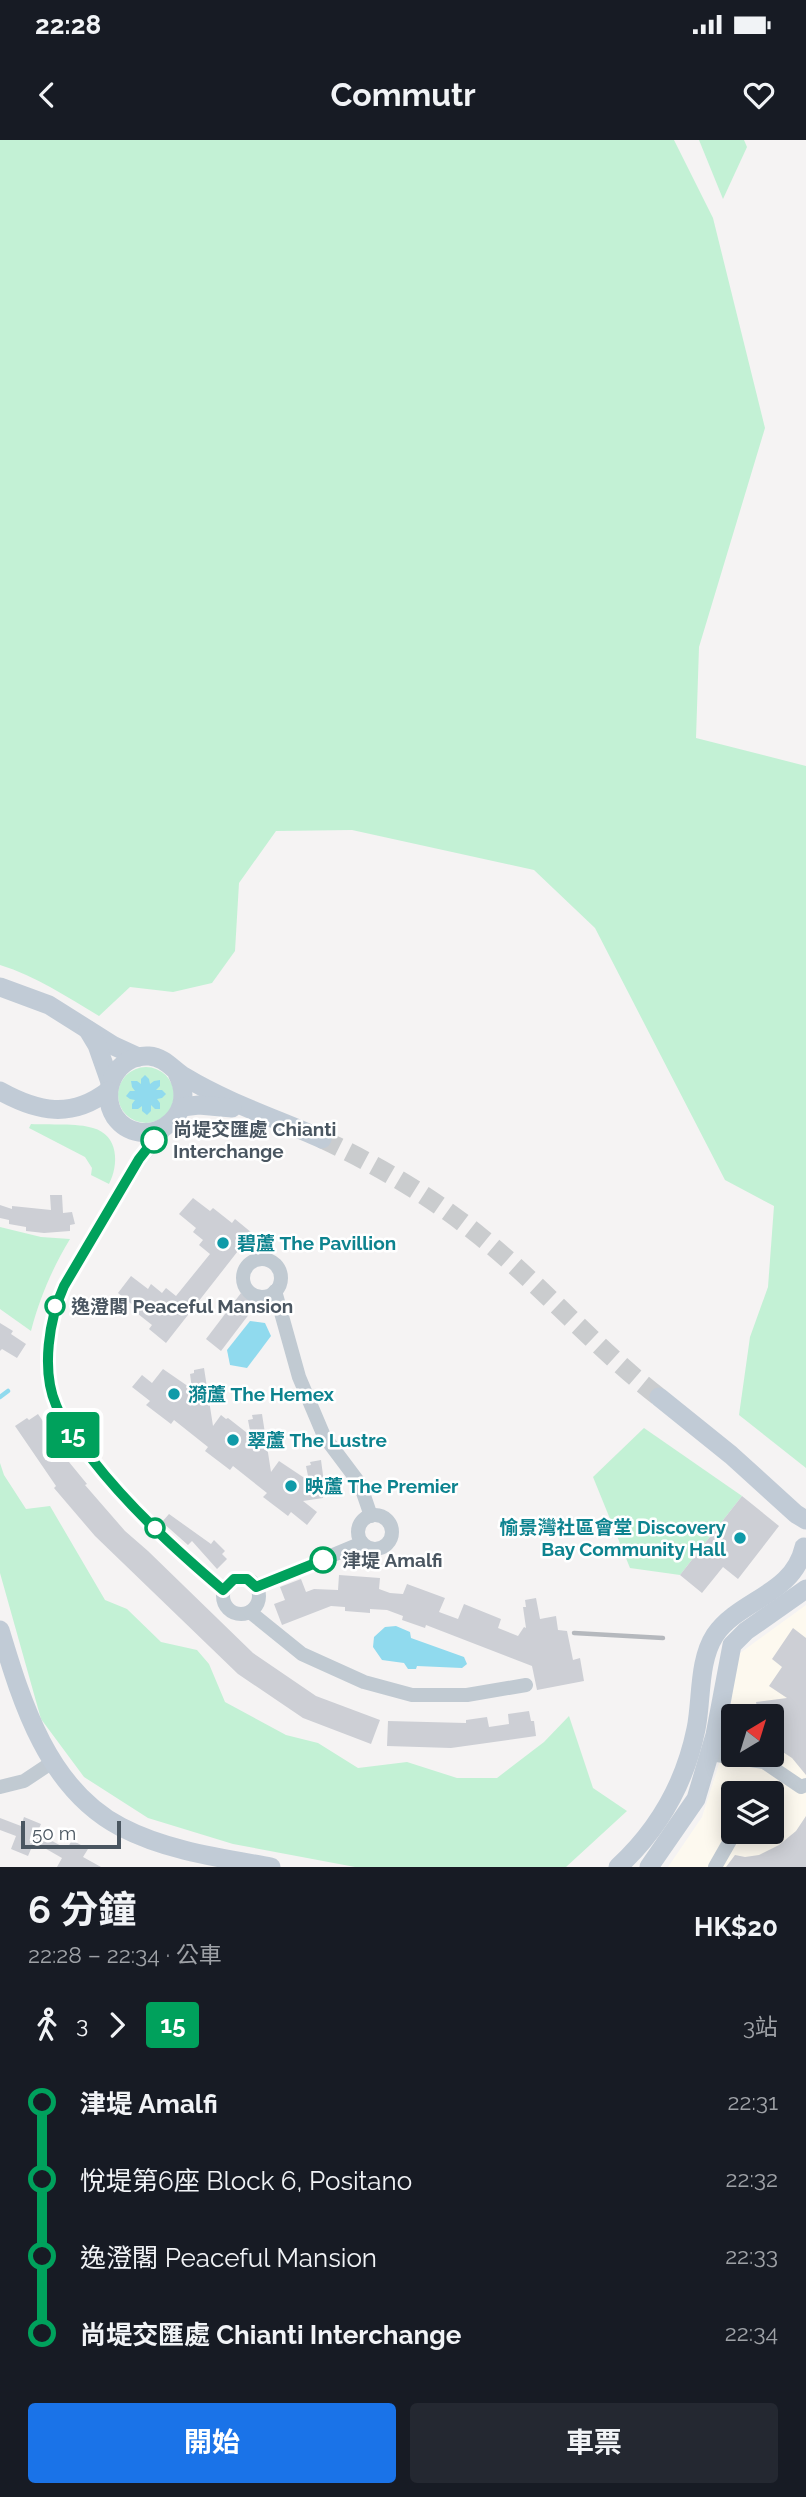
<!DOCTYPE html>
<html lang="zh-TW">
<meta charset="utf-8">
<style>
:root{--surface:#171b24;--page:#242831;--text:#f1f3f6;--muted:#9ea1a6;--accent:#1a73e8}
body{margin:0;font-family:Raleway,"Noto Sans TC",sans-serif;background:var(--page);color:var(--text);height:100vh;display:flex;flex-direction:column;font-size:26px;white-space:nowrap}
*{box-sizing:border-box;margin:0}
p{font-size:23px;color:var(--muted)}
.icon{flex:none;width:38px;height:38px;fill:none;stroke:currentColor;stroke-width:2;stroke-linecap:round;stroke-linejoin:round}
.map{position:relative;height:1727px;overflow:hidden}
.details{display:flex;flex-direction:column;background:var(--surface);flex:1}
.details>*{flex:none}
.badge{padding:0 14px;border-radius:5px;font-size:24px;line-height:46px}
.needle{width:46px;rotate:38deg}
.buttons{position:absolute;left:721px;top:1564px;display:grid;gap:14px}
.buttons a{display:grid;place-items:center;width:63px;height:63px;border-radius:7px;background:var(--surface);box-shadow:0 4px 18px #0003;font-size:35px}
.scale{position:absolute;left:21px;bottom:18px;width:100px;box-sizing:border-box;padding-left:7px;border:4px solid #4a5661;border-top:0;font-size:19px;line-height:24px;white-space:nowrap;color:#4a5661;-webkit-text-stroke:5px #fff;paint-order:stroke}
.map>.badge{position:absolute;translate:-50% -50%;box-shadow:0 0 0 4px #fff}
.legs{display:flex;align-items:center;gap:10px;height:77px;padding:0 28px;font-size:23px}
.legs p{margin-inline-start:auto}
.summary{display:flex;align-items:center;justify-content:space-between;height:119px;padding:0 28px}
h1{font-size:38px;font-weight:700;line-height:52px}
.primary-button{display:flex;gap:14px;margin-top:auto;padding:14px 28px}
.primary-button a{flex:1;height:80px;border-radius:7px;background:var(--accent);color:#fff;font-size:28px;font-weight:700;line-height:80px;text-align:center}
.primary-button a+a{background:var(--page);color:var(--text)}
ul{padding:0 28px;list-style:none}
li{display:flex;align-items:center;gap:24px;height:77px;font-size:26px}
li i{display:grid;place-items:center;width:10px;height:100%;margin:0 9px;background:currentColor}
li i::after{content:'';width:18px;height:18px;margin:-9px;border:5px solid;border-radius:50%;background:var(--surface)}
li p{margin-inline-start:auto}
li:first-child i{background:linear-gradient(#0000 50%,currentColor 0)}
li:last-child i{background:linear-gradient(currentColor 50%,#0000 0)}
.status{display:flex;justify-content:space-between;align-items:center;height:49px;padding:0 35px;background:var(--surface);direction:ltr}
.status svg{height:19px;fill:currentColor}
header{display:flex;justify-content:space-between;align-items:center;height:91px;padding:0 28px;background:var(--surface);font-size:32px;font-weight:700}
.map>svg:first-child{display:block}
.commercial{fill:#fdf9ef;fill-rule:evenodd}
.green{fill:#c3f1d5}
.water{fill:#90daee}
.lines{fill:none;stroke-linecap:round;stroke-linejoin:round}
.stream{stroke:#90daee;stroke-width:4.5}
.building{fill:#cdcfd5}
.secondary-tunnel{stroke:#caccce;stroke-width:19;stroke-dasharray:19 10;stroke-linecap:butt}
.street{stroke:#c1cad2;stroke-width:14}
.secondary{stroke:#c1cbd6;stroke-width:19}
.rail{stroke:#b5b8bd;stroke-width:4.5}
.line-1-casing{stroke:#fff;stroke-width:16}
.line-1{stroke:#00a15c;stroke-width:10}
.stop-1-dot{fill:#fff;stroke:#00a15c;stroke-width:3.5}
.culture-dot{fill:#0f9aa8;stroke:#fff;stroke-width:2.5}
.labels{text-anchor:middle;stroke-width:5;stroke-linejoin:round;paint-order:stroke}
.stop-label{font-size:19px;font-weight:bold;fill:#4a5661;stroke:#fff;text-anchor:start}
.culture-label{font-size:19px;font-weight:bold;fill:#0d838f;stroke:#fff;text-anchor:start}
</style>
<div class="status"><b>22:28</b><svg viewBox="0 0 49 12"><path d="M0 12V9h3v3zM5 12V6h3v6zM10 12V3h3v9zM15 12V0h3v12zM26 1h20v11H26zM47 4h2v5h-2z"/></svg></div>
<header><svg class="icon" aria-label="back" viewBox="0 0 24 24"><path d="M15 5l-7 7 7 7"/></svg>Commutr<svg class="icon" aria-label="heart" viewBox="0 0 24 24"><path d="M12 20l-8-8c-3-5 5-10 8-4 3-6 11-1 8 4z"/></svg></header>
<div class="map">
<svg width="806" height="1727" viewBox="0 0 806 1727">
<rect width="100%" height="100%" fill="#f5f3f3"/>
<path class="commercial" d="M806 1465V1727H668L702 1677 727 1599 736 1516ZM733 1577H772V1615H733ZM733 1654H772V1692H733Z"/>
<g class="green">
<path d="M0 0H674L713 78 765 288 699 507 696 598 806 626V1328L739 1275 750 1197 768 1147 774 1066 725 1040 595 788 534 730 352 690 276 691 239 743 235 811 212 843 173 852 130 847 99 876C67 857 36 836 0 825Z"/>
<path d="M699 0H744L747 7 723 59Z"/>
<circle cx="146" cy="955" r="28"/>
<path d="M31 984C48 985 78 983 93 988 119 995 119 1025 109 1044L91 1035 92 1028 85 1017 29 988Z"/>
<path d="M0 1087 41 1097 70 1099C52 1129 40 1157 31 1191L0 1169Z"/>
<path d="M644 1288 742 1356 680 1435 630 1428 593 1337Z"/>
<path d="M0 1323 4 1335 26 1369 50 1366 105 1460 127 1469 161 1502 197 1510 209 1524 225 1562 286 1595 318 1603 358 1628 407 1622 457 1638H497L544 1602 569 1576 593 1648 627 1671 566 1727H355L233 1704 148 1678 84 1637 41 1579 0 1433Z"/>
</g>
<g class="water">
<path d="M145 935 149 939 150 944 154 941 160 940V946L156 950H162L166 954 162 958 157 959 160 963V969H155L151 965V971L147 975 142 971V966L138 969H132V964L135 960 130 959 126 956 130 951H135L132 947 131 941H137L141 944V939Z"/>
<path d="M250 1181 265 1183 271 1196 247 1228 230 1225 227 1210Z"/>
<path d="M396 1486 410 1492 411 1498 464 1517 467 1524 462 1528 417 1526 416 1529H408L404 1523 382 1520 373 1507 374 1497 385 1487Z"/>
</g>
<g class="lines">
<path class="stream" d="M0 1257 8 1251"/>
</g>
<g class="building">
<path d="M50 1055H62L63 1073 72 1072 75 1084 70 1085V1091L44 1093 26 1091V1087L9 1084V1080L0 1078V1065L12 1069V1066L51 1070Z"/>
<path d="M193 1058 210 1071 213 1068 232 1083 235 1079 252 1093 166 1203 149 1189 152 1185 133 1170 135 1167 118 1153 131 1136 148 1149 151 1144 162 1153 166 1148 176 1156 210 1114 199 1105 203 1100 193 1092 196 1088 179 1074Z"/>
<path d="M241 1153 256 1165 221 1211 206 1199Z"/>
<path d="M0 1183 13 1191 11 1194 26 1204 17 1218 2 1209 0 1211Z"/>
<path d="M204 1228 213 1286 221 1275 226 1279 228 1278 251 1296 248 1280 253 1279 252 1275 262 1274 271 1332 279 1321 309 1341 306 1326 311 1325 310 1322 321 1320 325 1350H321L323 1358 303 1361 317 1372 307 1385 291 1372 288 1376 263 1357 267 1353 233 1326 230 1330 205 1311 208 1307 174 1280 171 1284 146 1265 150 1261 132 1247 142 1235 152 1243 163 1229 192 1249 190 1234 194 1233V1230Z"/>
<path d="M38 1274 70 1321 69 1322 87 1344 85 1345 125 1391 148 1411 253 1513 316 1556 380 1580 371 1604 303 1578 238 1534 95 1396 54 1348 56 1346 15 1286 27 1278 29 1280Z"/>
<path d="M742 1356 779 1386 738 1439 723 1427 702 1453 680 1435Z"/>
<path d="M169 1374 211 1404 214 1400 225 1411 222 1414 227 1419 217 1429 192 1401 188 1405 162 1382Z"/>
<path d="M339 1435 380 1438 379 1449 390 1453 403 1454 407 1444 445 1458 439 1472 458 1479 464 1464 501 1479 498 1488 518 1496 524 1487 526 1488 523 1467H526L525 1460 536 1458 540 1479 556 1476 558 1490 567 1491 573 1520 580 1518 584 1541 537 1550 532 1526 426 1485 425 1488 402 1480 403 1476 387 1470 370 1469V1473L345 1471V1467L331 1466 282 1485 274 1464 285 1460 280 1447 301 1439 306 1452 314 1449 338 1450Z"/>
<path d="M793 1488 806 1498V1635L792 1618 772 1605V1577H759L756 1562 787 1558 769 1546 782 1527 772 1519Z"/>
<path d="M529 1571 531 1581H534L536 1596 451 1608 387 1606 388 1581 466 1583V1580L487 1577 489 1587 509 1584 508 1574Z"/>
<path d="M806 1676V1727H726L735 1715 745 1717 759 1715 779 1705 796 1691Z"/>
<path d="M24 1677 41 1684 37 1693 67 1709 72 1700 88 1709 83 1717 101 1727H57L62 1718 34 1702 28 1716 11 1709 16 1696 0 1690V1678L21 1686Z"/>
</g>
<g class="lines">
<path class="secondary-tunnel" d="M322 999C379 1026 432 1057 481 1097 543 1147 596 1208 659 1257"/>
<g class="street">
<path d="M166 988 140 1019 64 1146C49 1179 41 1231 56 1265 64 1285 78 1302 91 1318 129 1367 176 1410 223 1450"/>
<circle cx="262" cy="1138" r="19"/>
<path d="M275 1151 299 1237 324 1296 360 1344 371 1376"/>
<circle cx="375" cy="1392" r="17"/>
<circle cx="241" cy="1456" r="18"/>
<path d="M256 1447 362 1403"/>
<path d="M250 1472 302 1514 364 1542 412 1555H467L526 1545"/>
<path d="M710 1614 764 1622 801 1647 806 1645"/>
<path d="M0 1647 24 1641 54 1621"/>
<path d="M715 1727 735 1692"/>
</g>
<g class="secondary">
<path d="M0 847 49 865 114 906 138 917"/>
<path d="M88 890 97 905 110 942"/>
<path d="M177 933C202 981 141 1013 115 977 98 951 117 914 149 916 165 917 173 930 185 937 228 963 277 979 322 999"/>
<path d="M0 951C38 972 71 979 108 951"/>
<path d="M182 967 199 965 232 968"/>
<path d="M659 1257 731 1315 796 1374 806 1380"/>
<path d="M0 1490C22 1563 48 1649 121 1687 167 1711 221 1718 271 1727"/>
<path d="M618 1727C658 1690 685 1643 696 1589 702 1560 698 1521 715 1495 740 1459 793 1455 804 1407"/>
<path d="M649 1727 696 1659 715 1595 732 1505 746 1491 806 1449"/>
</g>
<path class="rail" d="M574 1493 663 1498"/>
</g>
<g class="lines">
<g class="line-1-casing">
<path id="line-1" d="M154 1000 139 1019 64 1146C49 1179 41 1230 56 1265 64 1285 78 1302 91 1318 129 1367 176 1410 223 1450L234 1439H247L256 1447 323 1420"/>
</g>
<use href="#line-1" class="line-1"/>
</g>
<g class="stop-1-dot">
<circle cx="154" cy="1000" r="12"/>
<circle cx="55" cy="1166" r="9"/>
<circle cx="155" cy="1388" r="9"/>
<circle cx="323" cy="1420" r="12"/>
</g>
<g class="culture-dot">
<circle cx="223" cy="1103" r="7"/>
<circle cx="174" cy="1254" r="7"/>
<circle cx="233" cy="1300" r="7"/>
<circle cx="291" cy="1346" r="7"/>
<circle cx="740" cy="1398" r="7"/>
</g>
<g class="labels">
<g class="stop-label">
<text x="173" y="996">尚堤交匯處 Chianti<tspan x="173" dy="22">Interchange</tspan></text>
<text x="71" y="1173">逸澄閣 Peaceful Mansion</text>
<text x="342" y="1427">津堤 Amalfi</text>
</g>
<g class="culture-label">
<text x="237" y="1110">碧蘆 The Pavillion</text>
<text x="188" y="1261">漪蘆 The Hemex</text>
<text x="247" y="1307">翠蘆 The Lustre</text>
<text x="305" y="1353">映蘆 The Premier</text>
<text x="726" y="1394" text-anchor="end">愉景灣社區會堂 Discovery<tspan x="726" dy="22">Bay Community Hall</tspan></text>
</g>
</g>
</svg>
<div class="buttons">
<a><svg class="needle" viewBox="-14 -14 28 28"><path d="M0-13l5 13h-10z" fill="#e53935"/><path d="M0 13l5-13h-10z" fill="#9ea1a6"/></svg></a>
<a><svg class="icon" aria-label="layers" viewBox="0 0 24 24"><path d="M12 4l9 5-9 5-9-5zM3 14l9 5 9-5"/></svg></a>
</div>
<div class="scale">50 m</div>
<b class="badge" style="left:73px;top:1295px;background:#00a15c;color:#fff">15</b>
</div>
<section class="details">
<div class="summary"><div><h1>6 分鐘</h1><p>22:28 – 22:34 · 公車</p></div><b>HK$20</b></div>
<div class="legs"><svg class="icon" aria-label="walk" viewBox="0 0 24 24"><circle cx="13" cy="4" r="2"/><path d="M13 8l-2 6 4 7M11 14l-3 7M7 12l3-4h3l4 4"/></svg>3<svg class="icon" aria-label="forward" viewBox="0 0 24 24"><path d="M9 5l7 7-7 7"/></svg><b class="badge" style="background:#00a15c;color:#fff">15</b><p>3站</p></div>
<ul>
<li><i style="color:#00a15c"></i><b>津堤 Amalfi</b><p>22:31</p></li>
<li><i style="color:#00a15c"></i><span>悅堤第6座 Block 6, Positano</span><p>22:32</p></li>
<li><i style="color:#00a15c"></i><span>逸澄閣 Peaceful Mansion</span><p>22:33</p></li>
<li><i style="color:#00a15c"></i><b>尚堤交匯處 Chianti Interchange</b><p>22:34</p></li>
</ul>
<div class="primary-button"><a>開始</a><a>車票</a></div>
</section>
